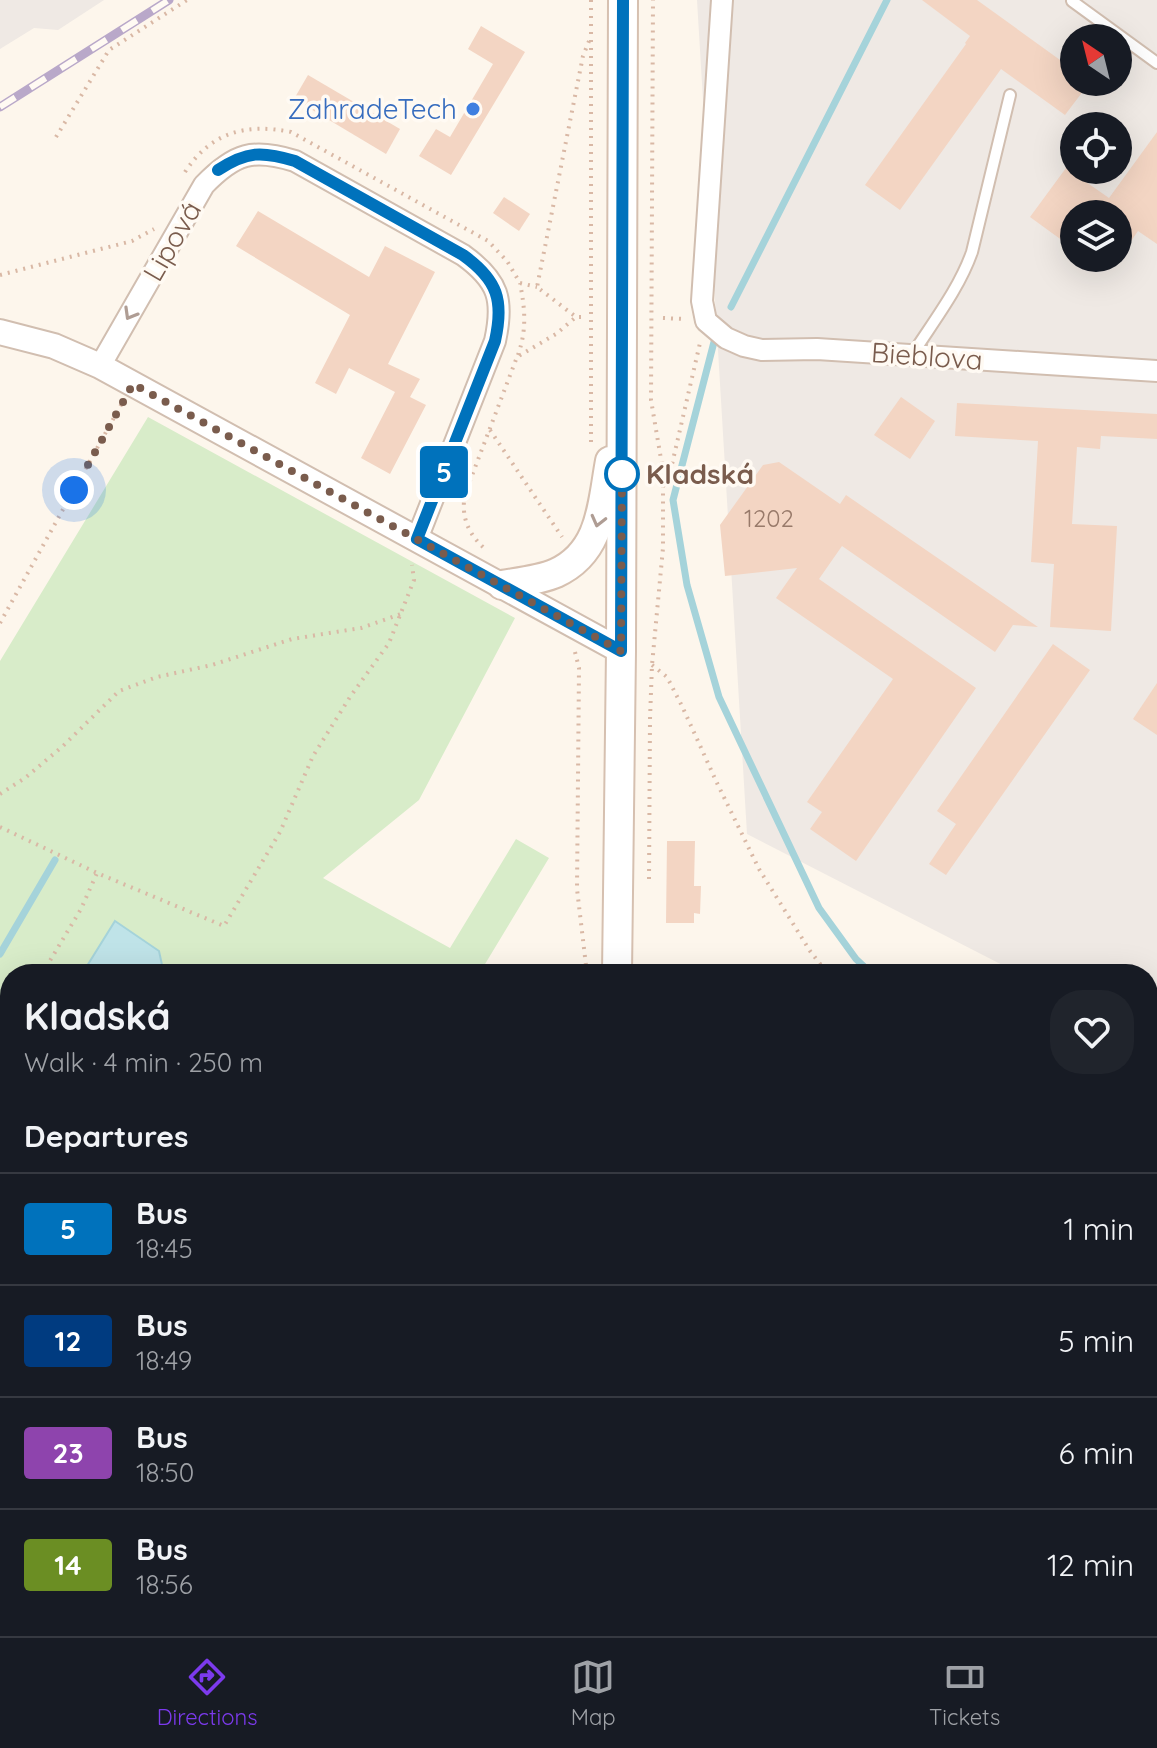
<!DOCTYPE html>
<meta charset="utf-8">
<style>
:root{--surface:#171b24;--page:#20242c;--text:#f1f3f6;--muted:#9ea1a6;--line:#363941;--accent:#7c3aed}
body{margin:0;font-family:Quicksand,sans-serif;background:var(--page);color:var(--text);height:100vh;display:flex;flex-direction:column;font-size:30px;white-space:nowrap}
*{box-sizing:border-box;margin:0}
p{font-size:26px;color:var(--muted)}
.icon{flex:none;width:44px;height:44px;fill:none;stroke:currentColor;stroke-width:2;stroke-linecap:round;stroke-linejoin:round}
.map{position:relative;flex:1;overflow:hidden}
.sheet{position:absolute;left:0px;top:964px;width:1158px;height:672px;display:flex;flex-direction:column;background:var(--surface);border-radius:32px 32px 0 0;box-shadow:0 8px 32px #0002}
.sheet>*{flex:none}
.badge{padding:0 16px;border-radius:6px;font-size:28px;line-height:52px}
.needle{width:52px;rotate:325deg}
.buttons{position:absolute;left:1060px;top:24px;display:grid;gap:16px}
.buttons a{display:grid;place-items:center;width:72px;height:72px;border-radius:50%;background:var(--surface);box-shadow:0 8px 32px #0002;font-size:40px}
.you{position:absolute;width:40px;height:40px;margin:-20px;border:6px solid #fff;border-radius:50%;background:#1a73e8;box-shadow:0 0 0 12px #1a73e833}
.map>.badge{position:absolute;translate:-50% -50%;box-shadow:0 0 0 4px #fff}
h2{padding:0 24px;font-size:30px;line-height:72px}
.round{display:grid;place-items:center;flex:none;width:84px;height:84px;border-radius:32px;background:var(--page)}
.headline{display:flex;align-items:center;justify-content:space-between;height:136px;padding:0 24px}
h1{font-size:38px;font-weight:700;line-height:60px}
ul{padding:0;list-style:none}
li{display:flex;align-items:center;gap:24px;height:112px;padding:0 24px;border-top:2px solid var(--line)}
li div{flex:1}
li b{display:block;font-size:30px}
li em{font-style:normal}
li .badge{min-width:88px;font-weight:700;text-align:center}
.tabs{display:flex;justify-content:space-around;align-items:center;height:112px;border-top:2px solid var(--line);background:var(--surface);font-size:22px;color:var(--muted)}
.tabs a{display:grid;justify-items:center;gap:4px}
.tabs .current{color:var(--accent)}
.map>svg:first-child{display:block}
.residential{fill:#f5e8da}
.industrial{fill:#efe9e4;fill-rule:evenodd}
.green{fill:#d8ecc9}
.water{fill:#bfe3e8;stroke:#a5d3da;stroke-width:2}
.lines{fill:none;stroke-linecap:round;stroke-linejoin:round}
.stream{stroke:#a5d3da;stroke-width:7}
.building{fill:#f3d5c3}
.service-casing{stroke:#d1beb0;stroke-width:14}
.minor-casing{stroke:#d1beb0;stroke-width:24}
.tertiary-casing{stroke:#d1beb0;stroke-width:28}
.secondary-casing{stroke:#d6c0b0;stroke-width:32}
.path{stroke:#d9b8a5;stroke-width:4;stroke-dasharray:2 6;stroke-linecap:butt}
.service{stroke:#fff;stroke-width:10}
.minor{stroke:#fff;stroke-width:20}
.tertiary{stroke:#fff;stroke-width:24}
.secondary{stroke:#fff;stroke-width:28}
.rail-casing{stroke:#b9a8c9;stroke-width:9}
.rail{stroke:#fffaf3;stroke-width:6;stroke-dasharray:18;stroke-linecap:butt}
.oneway{stroke:#af9d94}
.line-casing{stroke:#fff;stroke-width:18}
.line{stroke:#0072bc;stroke-width:12}
.walk{stroke:#7a5c4d;stroke-width:8;stroke-dasharray:0 14.4}
.shop-dot{fill:#3f7fe0;stroke:#fffaf3;stroke-width:3}
.stop-dot{fill:#fff;stroke:#0072bc;stroke-width:4}
.labels{text-anchor:middle;stroke-width:7;stroke-linejoin:round;paint-order:stroke}
.number-label{font-size:24px;fill:#987a6a}
.shop-label{font-size:28px;fill:#366cbe;stroke:#fffaf3;text-anchor:end}
.street-label{font-size:28px;fill:#7a5c4d;stroke:#fffaf3}
.stop-label{font-size:28px;font-weight:bold;fill:#7a5c4d;stroke:#fffaf3;text-anchor:start}
</style>
<div class="map">
<svg width="1157" height="1636" viewBox="0 0 1157 1636">
<rect width="100%" height="100%" fill="#fdf6ec"/>
<path class="residential" d="M1148 1498 1157 1511V1636H731L724 1626H1148Z"/>
<g class="industrial">
<path d="M0 0H104L58 30 34 28 0 49Z"/>
<path d="M697 0H1157V1041L1148 1038V974H1020L747 834ZM1074 38H1118V82H1074ZM1074 126H1118V170H1074ZM1074 214H1118V258H1074Z"/>
<path d="M1157 1129V1511L1148 1498V1138Z"/>
<path d="M356 1626H577L579 1636H350Z"/>
<path d="M639 1626H724L731 1636H639Z"/>
</g>
<path class="green" d="M148 417 515 618 419 800 323 878 450 948 516 839 549 858 479 974H10V1626H356L350 1636H0V661Z"/>
<g class="water">
<path d="M115 921 159 951 164 974H82Z"/>
<path d="M10 1087V1150L0 1159V1099Z"/>
</g>
<g class="lines">
<g class="stream">
<path d="M731 307 887 0"/>
<path d="M714 342 673 500 687 585 719 697 819 908 856 959 872 974"/>
<path d="M0 954 55 860"/>
</g>
</g>
<g class="building">
<path d="M922 0H977L1074 70V82H1090L1065 115 1001 69 900 210 865 185 966 44 965 43 970 36Z"/>
<path d="M481 26 525 52 451 175 419 156 436 129 450 137 493 64 468 49Z"/>
<path d="M308 75 400 129 386 154 294 99Z"/>
<path d="M1157 132V244L1138 231 1118 260V214H1074V249L1030 217 1066 168 1109 198Z"/>
<path d="M504 197 530 214 519 231 493 213Z"/>
<path d="M258 211 369 277 385 246 435 272 388 364 420 379 410 397 426 405 390 474 361 458 395 392 349 368 336 394 315 383 350 315 236 246Z"/>
<path d="M901 397 935 421 910 459 874 435Z"/>
<path d="M957 403 1157 414V439L1101 436 1100 449 1077 447 1072 524 1117 526 1111 631 1050 627 1054 564 1031 562 1038 441 955 436Z"/>
<path d="M779 462 840 504 846 495 1038 627 1013 625 995 652 842 546 819 579 976 688 856 861 810 829 822 812 807 802 893 679 776 598 797 568 725 576 720 525 763 465Z"/>
<path d="M1053 644 1090 670 946 875 929 864 956 824 937 811Z"/>
<path d="M1157 683V735L1133 719Z"/>
<path d="M667 841H695L694 886H701L700 914 694 913V923H666Z"/>
</g>
<g class="lines">
<g class="service-casing">
<g id="service">
<path d="M1072 1 1157 63"/>
<path d="M912 355C933 322 959 289 972 252L1010 95"/>
<path d="M1148 1223 1157 1216"/>
<path d="M1148 1315 1157 1308"/>
<path d="M1148 1401 1157 1395"/>
<path d="M1148 1437 1157 1450"/>
<path d="M1149 1494 1157 1488"/>
</g>
</g>
<g class="minor-casing">
<g id="minor">
<path d="M722 0 702 301 706 321 726 338 744 346 762 350 817 349 1157 371"/>
<path d="M100 366 204 185C235 153 253 148 295 161L463 255C499 281 504 300 495 341L417 539"/>
<path d="M1148 1083 1157 1069"/>
<path d="M1046 1626 1053 1636"/>
</g>
</g>
<g class="tertiary-casing">
<path id="tertiary" d="M0 332 54 346 100 366 621 651"/>
</g>
<g class="secondary-casing">
<g id="secondary">
<path d="M502 585C520 582 540 580 556 573 602 552 602 504 610 461"/>
<path d="M617 974 621 651 623 0"/>
<path d="M611 1626V1636"/>
</g>
</g>
<g class="path">
<path d="M591 0V446"/>
<path d="M56 137 109 50 187 0"/>
<path d="M185 172C211 132 246 123 291 132L488 241 507 261 520 283 537 287"/>
<path d="M0 275 132 241 154 229"/>
<path d="M581 317H576L537 287 583 56 589 41"/>
<path d="M663 318 684 319"/>
<path d="M518 355C527 329 525 309 520 283"/>
<path d="M490 430 562 537"/>
<path d="M664 486 670 473 700 343"/>
<path d="M483 547C467 532 461 515 465 494L517 357 556 334 576 317"/>
<path d="M0 623 121 405"/>
<path d="M575 652 579 668 577 889 587 974"/>
<path d="M652 665 667 677 682 706 717 783 759 869 810 951 828 974"/>
<path d="M0 794 25 778 63 746 119 691 157 677 212 665 292 639 361 628 401 614"/>
<path d="M0 827 97 873 224 926 280 832 313 756 350 697 389 643 414 580 412 565"/>
<path d="M649 879 650 719 652 665 663 548V471L651 400 653 0"/>
<path d="M42 974 81 909 97 873"/>
<path d="M0 1045 10 1028"/>
</g>
<use href="#service" class="service"/>
<use href="#minor" class="minor"/>
<use href="#tertiary" class="tertiary"/>
<use href="#secondary" class="secondary"/>
<g class="rail-casing">
<path id="rail" d="M0 107 169 0"/>
</g>
<use href="#rail" class="rail"/>
</g>
<defs><path id="oneway-chevron" d="M-2-3.5L2.5 0L-2 3.5" fill="none" stroke-width="1.6" stroke-linecap="round" stroke-linejoin="round" transform="scale(2)"/></defs>
<g class="oneway">
<use href="#oneway-chevron" transform="translate(130 314) rotate(120)"/>
<use href="#oneway-chevron" transform="translate(598 521) rotate(104)"/>
</g>
<g class="lines">
<g class="line-casing">
<path id="line" d="M218 170C247 151 262 151 295 161L463 255C498 280 504 301 495 341L417 539 621 651 623 0"/>
</g>
<use href="#line" class="line"/>
<path class="walk" d="M74 490 133 384 621 651 622 474"/>
</g>
<circle class="shop-dot" cx="473" cy="109" r="8"/>
<circle class="stop-dot" cx="622" cy="474" r="16"/>
<g class="labels">
<g class="number-label">
<text x="769" y="527">1202</text>
</g>
<g class="shop-label">
<text x="457" y="119">ZahradeTech</text>
</g>
<g class="street-label">
<text transform="translate(172 241) rotate(-60)" y="10">Lipová</text>
<text transform="translate(927 356) rotate(4)" y="10">Bieblova</text>
</g>
<g class="stop-label">
<text x="646" y="484">Kladská</text>
</g>
</g>
</svg>
<div class="buttons">
<a><svg class="needle" viewBox="-14 -14 28 28"><path d="M0-13l5 13h-10z" fill="#e53935"/><path d="M0 13l5-13h-10z" fill="#9ea1a6"/></svg></a>
<a><svg class="icon" aria-label="locate" viewBox="0 0 24 24"><circle cx="12" cy="12" r="6"/><path d="M12 2v4M12 18v4M2 12h4M18 12h4"/></svg></a>
<a><svg class="icon" aria-label="layers" viewBox="0 0 24 24"><path d="M12 4l9 5-9 5-9-5zM3 14l9 5 9-5"/></svg></a>
</div>
<div class="you" style="left:74px;top:490px"></div>
<b class="badge" style="left:444px;top:472px;background:#0072bc;color:#fff">5</b>
<section class="sheet">
<div class="headline"><div><h1>Kladská</h1><p>Walk · 4 min · 250 m</p></div><a class="round"><svg class="icon" aria-label="heart" viewBox="0 0 24 24"><path d="M12 20l-8-8c-3-5 5-10 8-4 3-6 11-1 8 4z"/></svg></a></div>
<h2>Departures</h2>
<ul>
<li><span class="badge" style="background:#0072bc;color:#fff">5</span><div><b>Bus</b><p>18:45</p></div><em>1 min</em></li>
<li><span class="badge" style="background:#003b80;color:#fff">12</span><div><b>Bus</b><p>18:49</p></div><em>5 min</em></li>
<li><span class="badge" style="background:#8e44ad;color:#fff">23</span><div><b>Bus</b><p>18:50</p></div><em>6 min</em></li>
<li><span class="badge" style="background:#6b8e23;color:#fff">14</span><div><b>Bus</b><p>18:56</p></div><em>12 min</em></li>
</ul>
</section>
</div>
<nav class="tabs">
<a class="current"><svg class="icon" aria-label="directions" viewBox="0 0 24 24"><path d="M12 3l9 9-9 9-9-9zM9 14v-3h6M13 9l2 2-2 2"/></svg>Directions</a>
<a><svg class="icon" aria-label="map" viewBox="0 0 24 24"><path d="M3 6l6-2 6 2 6-2v14l-6 2-6-2-6 2zM9 4v14M15 6v14"/></svg>Map</a>
<a><svg class="icon" aria-label="tickets" viewBox="0 0 24 24"><path d="M3 7h18v10H3zM15 7v10"/></svg>Tickets</a>
</nav>
